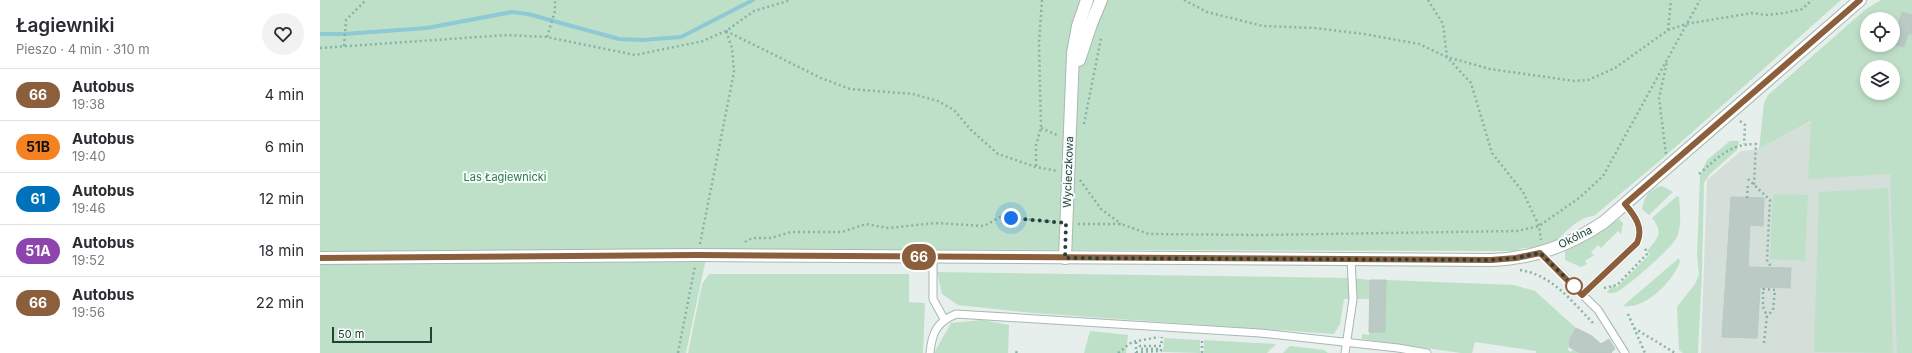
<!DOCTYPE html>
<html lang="pl">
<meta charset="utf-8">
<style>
:root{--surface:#fff;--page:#f2f2f3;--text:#2b2b33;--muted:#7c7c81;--line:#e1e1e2}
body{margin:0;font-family:Inter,sans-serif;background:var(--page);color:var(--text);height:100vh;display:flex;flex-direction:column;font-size:15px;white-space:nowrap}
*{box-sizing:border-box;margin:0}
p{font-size:13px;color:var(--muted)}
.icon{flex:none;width:22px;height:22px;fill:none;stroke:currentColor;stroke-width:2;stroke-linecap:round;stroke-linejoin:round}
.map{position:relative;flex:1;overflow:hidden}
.sheet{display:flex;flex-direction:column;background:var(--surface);width:320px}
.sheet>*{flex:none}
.badge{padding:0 8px;border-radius:13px;font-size:14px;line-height:26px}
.controls{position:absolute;left:1540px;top:12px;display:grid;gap:8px}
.controls a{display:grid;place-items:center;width:40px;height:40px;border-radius:50%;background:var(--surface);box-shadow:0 2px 6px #0003;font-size:20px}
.scale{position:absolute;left:12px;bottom:10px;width:100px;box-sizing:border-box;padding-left:4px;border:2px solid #24423a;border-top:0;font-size:11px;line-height:14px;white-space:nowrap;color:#24423a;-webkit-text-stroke:3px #f7fbf9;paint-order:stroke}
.you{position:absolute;width:20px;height:20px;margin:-10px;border:3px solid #fff;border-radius:50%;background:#1a73e8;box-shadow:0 0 0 6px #1a73e833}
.map>.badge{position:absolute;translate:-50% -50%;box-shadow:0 0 0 2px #fff}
.round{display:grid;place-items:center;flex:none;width:42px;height:42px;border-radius:21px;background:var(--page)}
.overview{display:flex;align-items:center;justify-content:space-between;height:68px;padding:0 16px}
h1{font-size:19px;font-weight:600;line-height:30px}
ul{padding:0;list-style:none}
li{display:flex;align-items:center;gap:12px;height:52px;padding:0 16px;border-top:1px solid var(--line)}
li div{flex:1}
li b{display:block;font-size:15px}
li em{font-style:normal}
li .badge{min-width:44px;font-weight:700;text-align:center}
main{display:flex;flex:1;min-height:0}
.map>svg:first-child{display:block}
.built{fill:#d4dfda}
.green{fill:#bfe0c8;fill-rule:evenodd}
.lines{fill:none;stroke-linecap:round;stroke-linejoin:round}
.stream{stroke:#8ec9d4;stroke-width:4}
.building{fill:#bbcac4;stroke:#b8c9c2}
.service-casing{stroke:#a8b8b2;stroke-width:9}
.tertiary-casing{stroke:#a8b8b2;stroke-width:14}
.path{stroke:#86b3a5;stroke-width:2.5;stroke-dasharray:2 3;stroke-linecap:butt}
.service{stroke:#fff;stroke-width:7}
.tertiary{stroke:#fff;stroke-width:12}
.line-casing{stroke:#fff;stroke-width:9}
.line{stroke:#8b5e3c;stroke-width:6}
.walk{stroke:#24423a;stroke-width:4;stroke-dasharray:0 7.2}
.stop-dot{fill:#fff;stroke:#8b5e3c;stroke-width:2}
.labels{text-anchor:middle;stroke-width:4;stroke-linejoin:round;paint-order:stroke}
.street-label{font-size:11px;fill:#24423a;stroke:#f7fbf9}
.park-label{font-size:11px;fill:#2d7a4b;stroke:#f7fbf9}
</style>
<main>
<section class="sheet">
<div class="overview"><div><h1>Łagiewniki</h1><p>Pieszo · 4 min · 310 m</p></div><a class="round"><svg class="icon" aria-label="heart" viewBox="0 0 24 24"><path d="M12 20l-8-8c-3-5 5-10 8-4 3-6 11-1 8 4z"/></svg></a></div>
<ul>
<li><span class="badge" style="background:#8b5e3c;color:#fff">66</span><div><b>Autobus</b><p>19:38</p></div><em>4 min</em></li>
<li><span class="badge" style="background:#f58220;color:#111">51B</span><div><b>Autobus</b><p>19:40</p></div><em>6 min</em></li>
<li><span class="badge" style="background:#0072bc;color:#fff">61</span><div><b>Autobus</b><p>19:46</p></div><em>12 min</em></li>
<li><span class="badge" style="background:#8e44ad;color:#fff">51A</span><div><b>Autobus</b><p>19:52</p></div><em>18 min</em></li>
<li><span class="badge" style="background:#8b5e3c;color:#fff">66</span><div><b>Autobus</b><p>19:56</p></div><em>22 min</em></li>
</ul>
</section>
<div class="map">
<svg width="1592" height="353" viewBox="0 0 1592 353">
<rect width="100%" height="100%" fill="#e6efeb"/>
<path class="built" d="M1492 121 1570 174 1592 353H1381L1387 180 1421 151 1439 149Z"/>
<g class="green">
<path d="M0 0H1521L1343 158 1274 216C1257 216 1241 238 1229 248H1203L1195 251 388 249 366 353H0Z"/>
<path d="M1561 0H1592V353H1577L1570 174 1488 179 1491 121 1439 149 1444 103 1448 95 1546 9ZM1547 19H1573V45H1547ZM1547 67H1573V93H1547Z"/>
<path d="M1410 141H1419L1417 150 1390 174 1384 183 1382 271 1378 353H1363L1359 350 1357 307 1375 284 1379 274 1377 256 1380 176 1387 160Z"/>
<path d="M1342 186 1353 192 1329 215 1322 209C1324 197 1329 189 1342 186Z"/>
<path d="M1568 188 1573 353 1494 352 1499 192Z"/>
<path d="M1453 194 1488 195 1485 261 1450 259Z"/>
<path d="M1357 196 1359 197C1360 210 1362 225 1357 237 1352 248 1308 286 1297 292 1294 293 1291 293 1288 293L1287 292 1293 285 1296 288 1330 254 1327 251C1338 238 1344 233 1332 218Z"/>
<path d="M1299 219 1303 223 1301 234 1298 231 1281 248 1278 245 1271 252 1274 255 1265 261 1267 264 1261 267 1245 260V252L1247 250 1281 232Z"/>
<path d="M1359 258 1360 262C1353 281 1325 310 1303 306Z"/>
<path d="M617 272 1032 278 1050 280 1049 299H1024L1020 324 1014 334 713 313 638 305 622 294Z"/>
<path d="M389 274H589V302L605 303 603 353H368L382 284Z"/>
<path d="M1066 280 1194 285 1215 291 1256 328 1250 339 1248 350 1251 352 1253 349 1259 353H1216V351L1155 342 1152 353H1141L1042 339V334L1049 335V332H1065Z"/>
<path d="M662 320 689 325 688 353H614L631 323Z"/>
<path d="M770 331 808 335 806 353H764Z"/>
<path d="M844 338 880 340V353L843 352Z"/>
<path d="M884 340 956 344 947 353H884Z"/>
<path d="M970 346 1004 350 1008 353H963Z"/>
</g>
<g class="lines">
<path class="stream" d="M0 34H24L107 28 192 12 208 14 299 39 322 40 361 37 433 0"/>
</g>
<g class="building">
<path d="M1582 12 1592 15V34H1588L1584 47 1573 44Z"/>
<path d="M1411 197 1444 198 1443 226 1430 225 1428 267 1471 268 1470 288 1440 287 1437 338 1402 337Z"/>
<path d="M1050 280H1066L1065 332H1049Z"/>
<path d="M1256 328 1272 336 1281 344 1289 339 1295 349 1291 352 1292 353H1260L1249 347 1250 339Z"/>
</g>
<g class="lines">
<g class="service-casing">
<g id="service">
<path d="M1220 253 1278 310 1305 353"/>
<path d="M613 257V299L624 319"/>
<path d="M1262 295 1317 243C1324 228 1315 216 1305 204"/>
<path d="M610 353C612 332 617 322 636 314L940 333 1078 348 1107 353"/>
<path d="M1025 353 1033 299 1031 259"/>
</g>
</g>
<g class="tertiary-casing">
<g id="tertiary">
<path d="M759 60 771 24 781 0"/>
<path d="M0 258 377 255 1171 260C1213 259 1250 245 1284 222L1540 0"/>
<path d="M745 258 753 53 758 26 767 0"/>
</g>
</g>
<g class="path">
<path d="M864 0 887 12 943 26 995 28 1044 34 1099 44 1127 57 1170 69 1254 81 1268 80 1295 68 1348 30 1366 24 1432 13 1446 15 1464 13 1482 9 1492 0"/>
<path d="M1108 0 1123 24 1127 57 1151 83 1172 153 1203 192 1219 226 1221 240"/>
<path d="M1348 30 1351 0"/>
<path d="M406 31 501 78 530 89 593 94 618 101 634 110 651 130 678 154 716 167 737 171"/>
<path d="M227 37 235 11V0"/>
<path d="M24 46 26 20 46 0"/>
<path d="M0 48 187 35 227 37 315 55 383 41 406 31 434 11 471 0"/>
<path d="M1420 121 1425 125 1424 144"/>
<path d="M764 124 781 38"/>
<path d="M721 128 737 135"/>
<path d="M1346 154 1339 98 1347 62"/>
<path d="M716 166V145L721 128 719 44 722 0"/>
<path d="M1379 174C1399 157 1409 144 1436 144L1434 185"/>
<path d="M1428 179 1450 200 1447 260 1451 267"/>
<path d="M760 180 781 209 801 224"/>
<path d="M1427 198 1428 184"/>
<path d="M758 224H801L829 234 941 235 1197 231 1219 226 1259 198 1283 176 1380 0"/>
<path d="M425 242 432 238H451L471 232H522L546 224 568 228 616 223 664 226 680 217 735 222"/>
<path d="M380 244 414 72 412 48 406 31"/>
<path d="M1200 270C1233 275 1252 302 1274 324"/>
<path d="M1284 288 1297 285 1327 254 1325 248"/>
<path d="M1308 314 1325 353"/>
<path d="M1314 328 1355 353"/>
<path d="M816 342V353"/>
<path d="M1444 343 1447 316 1443 307V289L1455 290 1453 310 1447 316"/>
<path d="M816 352 841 351V349H820V346H841L842 337"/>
<path d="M358 353 375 266"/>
<path d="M696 353 697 351"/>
<path d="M798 353 812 342 839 337"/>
<path d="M882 353V339"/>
</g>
<use href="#service" class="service"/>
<use href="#tertiary" class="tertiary"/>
</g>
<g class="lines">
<g class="line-casing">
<path id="line" d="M0 258 377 255 1171 260 1196 258 1220 253 1262 295 1317 243C1324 228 1315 216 1305 204L1540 0"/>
</g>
<use href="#line" class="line"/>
<path class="walk" d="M691 218 746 223 745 258 1171 260 1196 258 1220 253 1254 286"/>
</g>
<circle class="stop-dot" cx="1254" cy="286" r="8"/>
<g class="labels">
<g class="street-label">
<text transform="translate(748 172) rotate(-88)" y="4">Wycieczkowa</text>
<text transform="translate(1255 237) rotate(-27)" y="4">Okólna</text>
</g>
<g class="park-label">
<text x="185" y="181">Las Łagiewnicki</text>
</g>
</g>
</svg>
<div class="controls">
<a><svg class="icon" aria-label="locate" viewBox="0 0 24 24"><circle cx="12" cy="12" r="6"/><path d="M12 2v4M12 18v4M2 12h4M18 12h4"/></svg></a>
<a><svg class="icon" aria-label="layers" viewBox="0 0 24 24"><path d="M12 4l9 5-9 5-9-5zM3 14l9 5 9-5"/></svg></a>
</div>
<div class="scale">50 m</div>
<div class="you" style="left:691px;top:218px"></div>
<b class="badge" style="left:599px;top:257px;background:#8b5e3c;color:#fff">66</b>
</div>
</main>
